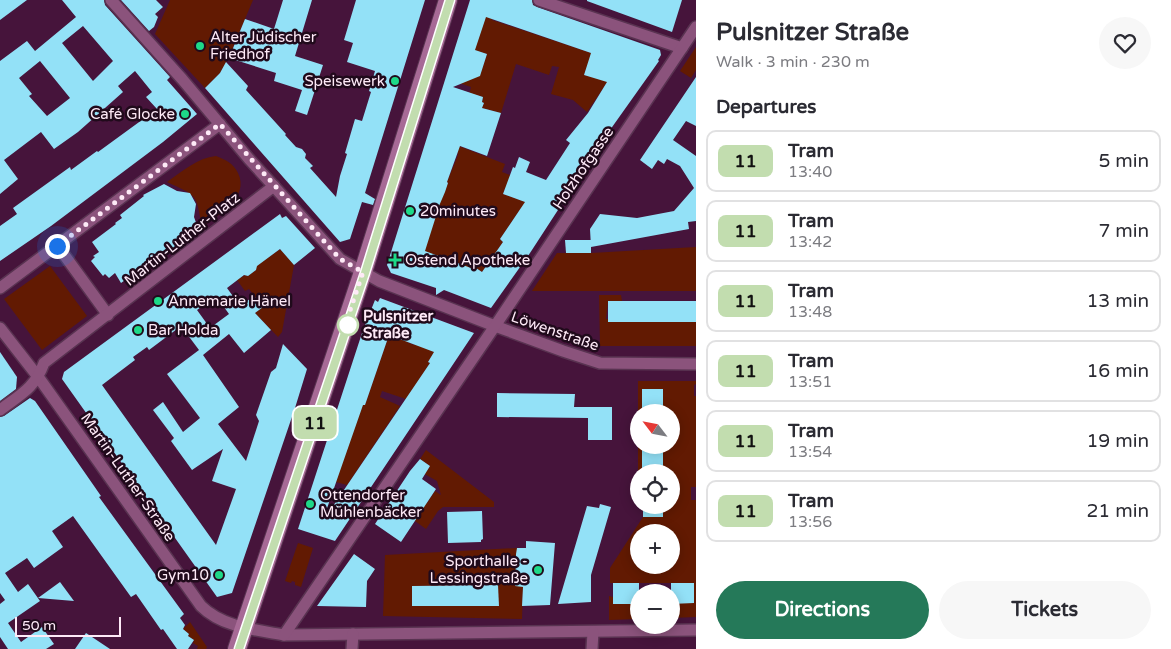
<!DOCTYPE html>
<meta charset="utf-8">
<style>
:root{--surface:#fff;--page:#f7f7f7;--text:#2b2b33;--muted:#7c7c81;--line:#e1e1e2;--accent:#257959}
body{margin:0;font-family:"Varela Round",sans-serif;background:var(--page);color:var(--text);height:100vh;display:flex;flex-direction:column;font-size:19px;white-space:nowrap}
*{box-sizing:border-box;margin:0}
p{font-size:16px;color:var(--muted)}
.icon{flex:none;width:28px;height:28px;fill:none;stroke:currentColor;stroke-width:2;stroke-linecap:round;stroke-linejoin:round}
.map{position:relative;flex:1;overflow:hidden}
.details{display:flex;flex-direction:column;background:var(--surface);width:475px}
.details>*{flex:none}
.badge{padding:0 10px;border-radius:8px;font-size:18px;line-height:32px}
.needle{width:32px;rotate:302deg}
.tools{position:absolute;left:630px;top:404px;display:grid;gap:10px}
.tools a{display:grid;place-items:center;width:50px;height:50px;border-radius:50%;background:var(--surface);box-shadow:0 2px 12px #0003;font-size:25px}
.scale{position:absolute;left:15px;bottom:12px;width:106px;box-sizing:border-box;padding-left:5px;border:2px solid #feeaf7;border-top:0;font-size:14px;line-height:18px;white-space:nowrap;color:#feeaf7;-webkit-text-stroke:4px #200a1b;paint-order:stroke}
.you{position:absolute;width:25px;height:25px;margin:-12px;border:4px solid #fff;border-radius:50%;background:#1a73e8;box-shadow:0 0 0 8px #1a73e833}
.map>.badge{position:absolute;translate:-50% -50%;box-shadow:0 0 0 2px #fff}
h2{padding:0 20px;font-size:19px;line-height:45px}
.round{display:grid;place-items:center;flex:none;width:52px;height:52px;border-radius:26px;background:var(--page)}
.summary{display:flex;align-items:center;justify-content:space-between;height:85px;padding:0 20px}
h1{font-size:24px;font-weight:800;line-height:38px}
.action{display:flex;gap:10px;margin-top:auto;padding:10px 20px}
.action a{flex:1;height:58px;border-radius:30px;background:var(--accent);color:#fff;font-size:20px;font-weight:800;line-height:58px;text-align:center}
.action a+a{background:var(--page);color:var(--text)}
ul{padding:0;list-style:none}
li{display:flex;align-items:center;gap:15px;height:62px;margin:0 10px 8px;padding:0 10px;border:2px solid var(--line);border-radius:10px}
li div{flex:1}
li b{display:block;font-size:19px}
li em{font-style:normal}
li .badge{min-width:55px;font-weight:700;text-align:center}
main{display:flex;flex:1;min-height:0}
.map>svg:first-child{display:block}
.green{fill:#621a02;fill-rule:evenodd}
.building{fill:#93e1f7;fill-rule:evenodd}
.lines{fill:none;stroke-linecap:round;stroke-linejoin:round}
.street-casing{stroke:#593351;stroke-width:14}
.primary-casing{stroke:#593351;stroke-width:20}
.street{stroke:#8b537c;stroke-width:11}
.primary{stroke:#a76a96;stroke-width:18}
.tram{stroke:#a17e98;stroke-width:1}
.line-casing{stroke:#fff;stroke-width:11}
.line{stroke:#c2ddaf;stroke-width:8}
.walk{stroke:#feeaf7;stroke-width:5;stroke-dasharray:0 9}
.poi-dot{fill:#1dd988;stroke:#200a1b;stroke-width:2}
.stop-dot{fill:#fff;stroke:#c2ddaf;stroke-width:2.5}
.labels{text-anchor:middle;stroke-width:5;stroke-linejoin:round;paint-order:stroke}
.poi-label{font-size:15px;fill:#feeaf7;stroke:#200a1b;text-anchor:start}
.street-label{font-size:15px;fill:#feeaf7;stroke:#200a1b}
.stop-label{font-size:15px;font-weight:bold;fill:#feeaf7;stroke:#200a1b;text-anchor:start}
</style>
<main>
<div class="map">
<svg width="696" height="649" viewBox="0 0 696 649">
<rect width="100%" height="100%" fill="#46143b"/>
<g class="green">
<path d="M170 0H253L229 57 220 73 205 88 155 34Z"/>
<path d="M494 13 492 20 591 53 621 77 587 66 584 75 608 81 587 112 573 100 551 94 559 67 552 66 549 75 516 64 501 113 482 108 484 103 482 102 483 97 476 95H469L471 87 459 83 480 75 487 54 473 50 477 38H479L484 15Z"/>
<path d="M696 47V70L691 78 680 71Z"/>
<path d="M456 145 505 164 502 172 544 188 519 193 505 188 503 194 529 203 525 209 521 208 500 239 503 242 482 272 473 266 469 273 464 265 439 256 437 261 417 247 433 212 444 193 448 183 447 182 458 155Z"/>
<path d="M216 156C226 160 233 163 238 173 250 198 218 215 202 227 196 193 197 196 167 182 183 171 197 158 216 156Z"/>
<path d="M696 247V291H532L557 253H591Z"/>
<path d="M279 250H281L294 265 282 332 278 337 255 313 263 307 249 289 245 291 237 280 245 275 248 276 256 270 255 267Z"/>
<path d="M50 266 87 316 42 350 4 299Z"/>
<path d="M599 295H621L622 301 608 302 606 319 696 322V346H600Z"/>
<path d="M389 335 408 337 407 342 414 345 416 340 437 348 428 362 430 363 406 399 382 391 380 397 400 406 347 485 336 482 361 404 365 405Z"/>
<path d="M638 381H696V384L694 385V396H696V487H691V500H696V617L671 618V603H694L693 583H610V568L643 517H663V505H671V472H663V445H671V412H663V389H642V412H639V445H642V472H639V505H643V506H638ZM639 532H671V565H639Z"/>
<path d="M426 450 494 502V507H443L438 511 426 529 415 521 423 509 420 507 424 500 427 503 435 491 441 495 437 481 414 468 427 471 430 466 420 459Z"/>
<path d="M298 543 313 548 301 587 295 585V582L292 581 291 583 285 581Z"/>
<path d="M517 548 523 587 522 619 383 616 385 555ZM498 585V606H412V586Z"/>
<path d="M609 596 639 604V619L609 620Z"/>
<path d="M190 622 207 647 206 649H197L198 646 193 643 194 640 188 636 189 634 183 629Z"/>
</g>
<g class="building">
<path d="M0 0H27L0 20Z"/>
<path d="M62 0H104L105 5 170 77 167 80 197 114 163 142 51 226 0 261V226L17 214 13 208 70 167 71 170 97 151 98 152 157 109 146 97 152 92 135 71 118 86 123 92 78 132 54 149 41 132 4 160 18 179 0 194V61L27 41 35 51 76 17ZM83 26 113 61 93 81 62 43ZM40 61 70 98 47 116 29 96 32 94 19 78Z"/>
<path d="M121 0H156L163 7 155 14 158 17 154 27 149 31Z"/>
<path d="M283 0H312L295 56 323 65 307 115 295 111 302 90 274 81 276 73 229 58 245 19 274 29Z"/>
<path d="M356 0H425L365 193 375 199 373 205 362 202 350 239 340 242 205 88 220 73 226 62 248 86 246 90 286 134 285 135 296 147 302 149 306 154 305 158 313 166 310 168 336 197 340 176 347 154 345 153 355 119 362 121 371 92 369 91 375 71 347 62 353 43 344 40Z"/>
<path d="M470 0H532L533 5 537 7 660 50 661 55 658 60 659 61 610 130 530 253 491 308 444 290 436 295V288L391 273 387 265ZM486 17 591 53 584 75 607 82 588 113 566 140 570 143 546 180 526 172 530 162 519 157 515 168 513 167 503 194 525 202 500 239 503 242 482 272 473 266 471 268 425 251 437 213H436L445 192 448 183 447 182 460 146 487 156 501 113 482 108 484 103 482 102 483 97 453 87 480 76 487 54 475 50Z"/>
<path d="M587 0H682L672 32 587 1Z"/>
<path d="M696 77V126L686 121 673 140 696 156V221L688 222 689 229 591 247 590 229 600 214 637 218 674 211 694 188 680 166 667 159 664 164 658 160 652 169 640 160Z"/>
<path d="M164 184 177 191 190 193 196 204 194 217 199 231 158 262 155 263 153 260 121 283 115 273 109 278 105 274 103 276 91 261 95 257 93 256 99 252 92 242 116 224 115 223 122 218 120 215 144 196 143 195Z"/>
<path d="M280 214 282 218 286 216 315 248 294 265 280 249 257 266 256 270 248 276 244 275 227 288 240 306 254 296 263 307 255 313 271 330 244 353 229 334 203 355 239 407 218 424 246 461 259 421 256 415 271 372 276 368 283 344 307 369 295 408 232 593 217 597 62 379 64 372ZM216 296 229 314 210 328 197 310ZM181 326 199 350 167 374 200 418 183 432 163 402 153 410 174 438 171 441 192 470 223 449 212 481 236 489 216 545 102 385 135 360 133 357 147 347 149 350Z"/>
<path d="M565 240H591V253H566Z"/>
<path d="M380 298 474 333 335 541 298 529 363 330 375 300 378 302ZM389 335 434 352 428 362 430 363 327 515 325 514 363 405H365Z"/>
<rect x="608" y="301" width="88" height="21"/>
<path d="M0 352 17 377 16 389 0 401Z"/>
<rect x="642" y="389" width="21" height="23"/>
<path d="M497 393 575 394 574 407H612V440H588V418L497 417Z"/>
<path d="M30 398 35 401 101 496 99 497 184 614 180 618 185 625 183 629 189 634 188 636 194 640 188 649H177L163 629 161 630 136 594 131 597 73 516 52 531 63 547 34 568 27 558 5 573 18 592 28 584 40 601 8 623 21 642 42 627 54 644 46 649H8L0 637V604L5 600 0 593V417L4 416Z"/>
<rect x="642" y="445" width="21" height="27"/>
<path d="M420 459 430 466 422 479 436 489 401 542 375 524 410 471Z"/>
<path d="M600 504 611 507 591 575V602L558 604 587 506 599 508Z"/>
<rect x="643" y="505" width="20" height="12"/>
<path d="M482 511 483 539 481 540V542L448 543 447 512Z"/>
<path d="M526 541 555 543 550 605 522 606 523 587 515 586 516 554 517 548H526Z"/>
<path d="M354 554 375 569 367 581 366 607 317 606Z"/>
<path d="M60 582 74 601 38 598Z"/>
<rect x="613" y="583" width="26" height="21"/>
<path d="M671 583H694V603L671 604Z"/>
<path d="M498 585 499 606H412V586Z"/>
<path d="M86 633 110 649H75Z"/>
</g>
<g class="lines">
<g class="street-casing">
<g id="street">
<path d="M111 0 182 79 249 159 340 259 379 281 495 326 563 351 600 363 696 364"/>
<path d="M539 0 682 48"/>
<path d="M57 245 108 315"/>
<path d="M0 288 220 124"/>
<path d="M0 328 39 378 201 606C222 627 256 630 284 635L696 630"/>
<path d="M0 410C20 395 35 388 44 363L274 186"/>
<path d="M284 635 495 326 696 27"/>
<path d="M352 649 353 634"/>
<path d="M592 649 593 632"/>
</g>
</g>
<g class="primary-casing">
<path id="primary" d="M237 649 363 272 448 0"/>
</g>
<use href="#street" class="street"/>
<use href="#primary" class="primary"/>
<path class="tram" d="M239 649 365 273 450 0"/>
</g>
<g class="lines">
<g class="line-casing">
<path id="line" d="M239 649 365 273 450 0"/>
</g>
<use href="#line" class="line"/>
<path class="walk" d="M57 246 220 124 340 259 363 272 343 331 348 325"/>
</g>
<g class="poi-dot">
<circle cx="200" cy="46" r="5"/>
<circle cx="395" cy="81" r="5"/>
<circle cx="185" cy="114" r="5"/>
<circle cx="410" cy="211" r="5"/>
<path d="M392.5 252.5h5v5h5v5h-5v5h-5v-5h-5v-5h5z"/>
<circle cx="158" cy="301" r="5"/>
<circle cx="138" cy="330" r="5"/>
<circle cx="310" cy="504" r="5"/>
<circle cx="538" cy="570" r="5"/>
<circle cx="219" cy="575" r="5"/>
</g>
<circle class="stop-dot" cx="348" cy="325" r="10"/>
<g class="labels">
<g class="poi-label">
<text x="210" y="42">Alter Jüdischer<tspan x="210" dy="17">Friedhof</tspan></text>
<text x="385" y="86" text-anchor="end">Speisewerk</text>
<text x="175" y="119" text-anchor="end">Café Glocke</text>
<text x="420" y="216">20minutes</text>
<text x="405" y="265">Ostend Apotheke</text>
<text x="168" y="306">Annemarie Hänel</text>
<text x="148" y="335">Bar Holda</text>
<text x="320" y="500">Ottendorfer<tspan x="320" dy="17">Mühlenbäcker</tspan></text>
<text x="528" y="566" text-anchor="end">Sporthalle -<tspan x="528" dy="17">Lessingstraße</tspan></text>
<text x="209" y="580" text-anchor="end">Gym10</text>
</g>
<g class="street-label">
<text transform="translate(583 168) rotate(-56)" y="5">Holzhofgasse</text>
<text transform="translate(182 239) rotate(-38)" y="5">Martin-Luther-Platz</text>
<text transform="translate(555 331) rotate(19)" y="5">Löwenstraße</text>
<text transform="translate(128 477) rotate(55)" y="5">Martin-Luther-Straße</text>
</g>
<g class="stop-label">
<text x="363" y="321">Pulsnitzer<tspan x="363" dy="17">Straße</tspan></text>
</g>
</g>
</svg>
<div class="tools">
<a><svg class="needle" viewBox="-14 -14 28 28"><path d="M0-13l5 13h-10z" fill="#e53935"/><path d="M0 13l5-13h-10z" fill="#7c7c81"/></svg></a>
<a><svg class="icon" aria-label="locate" viewBox="0 0 24 24"><circle cx="12" cy="12" r="6"/><path d="M12 2v4M12 18v4M2 12h4M18 12h4"/></svg></a>
<a>+</a>
<a>−</a>
</div>
<div class="scale">50 m</div>
<div class="you" style="left:57px;top:246px"></div>
<b class="badge" style="left:315px;top:423px;background:#c2ddaf;color:#111">11</b>
</div>
<section class="details">
<div class="summary"><div><h1>Pulsnitzer Straße</h1><p>Walk · 3 min · 230 m</p></div><a class="round"><svg class="icon" aria-label="heart" viewBox="0 0 24 24"><path d="M12 20l-8-8c-3-5 5-10 8-4 3-6 11-1 8 4z"/></svg></a></div>
<h2>Departures</h2>
<ul>
<li><span class="badge" style="background:#c2ddaf;color:#111">11</span><div><b>Tram</b><p>13:40</p></div><em>5 min</em></li>
<li><span class="badge" style="background:#c2ddaf;color:#111">11</span><div><b>Tram</b><p>13:42</p></div><em>7 min</em></li>
<li><span class="badge" style="background:#c2ddaf;color:#111">11</span><div><b>Tram</b><p>13:48</p></div><em>13 min</em></li>
<li><span class="badge" style="background:#c2ddaf;color:#111">11</span><div><b>Tram</b><p>13:51</p></div><em>16 min</em></li>
<li><span class="badge" style="background:#c2ddaf;color:#111">11</span><div><b>Tram</b><p>13:54</p></div><em>19 min</em></li>
<li><span class="badge" style="background:#c2ddaf;color:#111">11</span><div><b>Tram</b><p>13:56</p></div><em>21 min</em></li>
</ul>
<div class="action"><a>Directions</a><a>Tickets</a></div>
</section>
</main>
